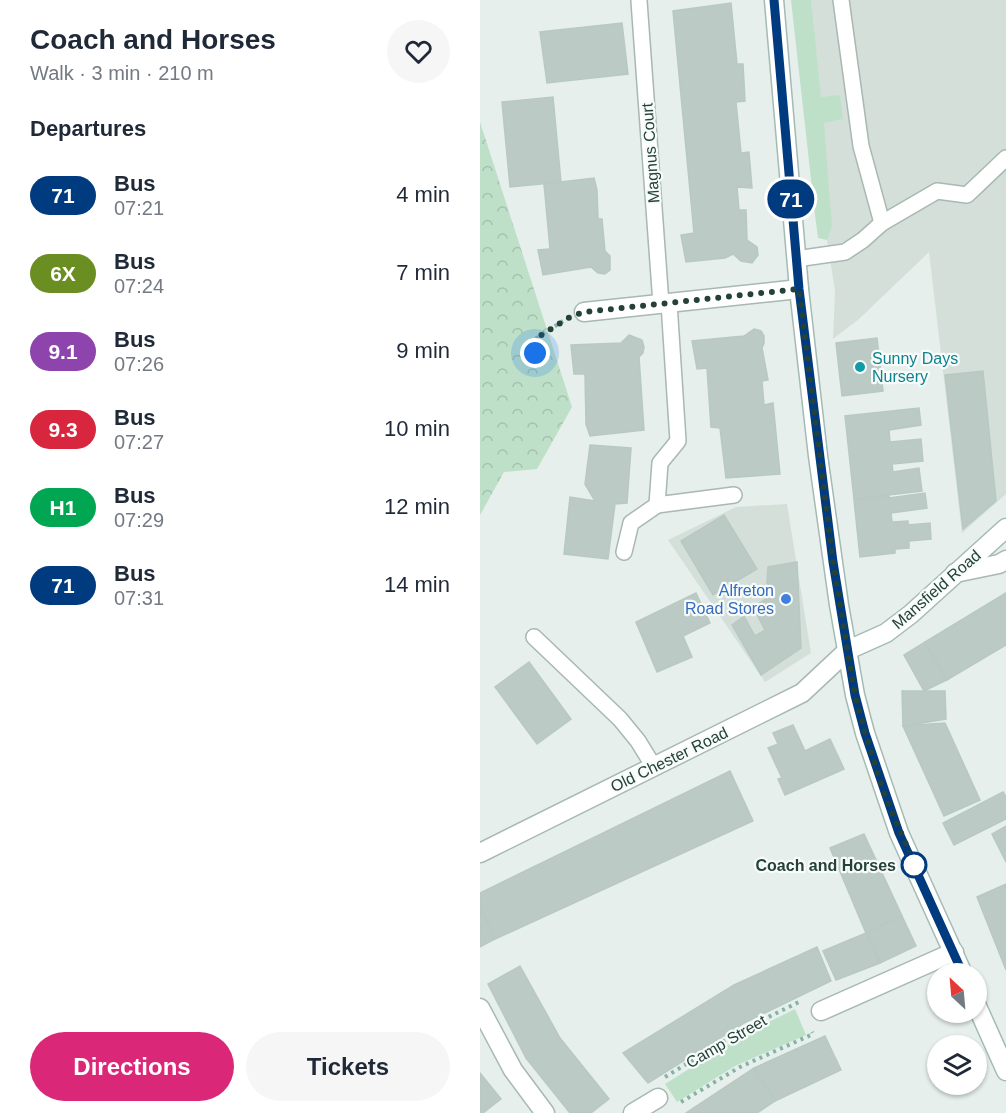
<!DOCTYPE html>
<meta charset="utf-8">
<style>
:root{--surface:#fff;--page:#f6f6f7;--text:#1f2937;--muted:#747a83;--accent:#db2777}
body{margin:0;font-family:Arial,sans-serif;background:var(--page);color:var(--text);height:100vh;display:flex;flex-direction:column;font-size:22px;white-space:nowrap}
*{box-sizing:border-box;margin:0}
p{font-size:20px;color:var(--muted)}
.icon{flex:none;width:33px;height:33px;fill:none;stroke:currentColor;stroke-width:2;stroke-linecap:round;stroke-linejoin:round}
.map{position:relative;flex:1;overflow:hidden}
.drawer{display:flex;flex-direction:column;background:var(--surface);width:480px}
.drawer>*{flex:none}
.badge{padding:0 12px;border-radius:20px;font-size:21px;line-height:39px}
.needle{width:39px;rotate:334deg}
.fabs{position:absolute;left:447px;top:963px;display:grid;gap:12px}
.fabs a{display:grid;place-items:center;width:60px;height:60px;border-radius:50%;background:var(--surface);box-shadow:0 2px 4px #0004;font-size:30px}
.you{position:absolute;width:30px;height:30px;margin:-15px;border:4px solid #fff;border-radius:50%;background:#1a73e8;box-shadow:0 0 0 9px #1a73e833}
.map>.badge{position:absolute;translate:-50% -50%;box-shadow:0 0 0 3px #fff}
h2{padding:0 30px;font-size:22px;line-height:54px}
.round{display:grid;place-items:center;flex:none;width:63px;height:63px;border-radius:32px;background:var(--page)}
.summary{display:flex;align-items:center;justify-content:space-between;height:102px;padding:0 30px}
h1{font-size:28px;font-weight:800;line-height:45px}
.button{display:flex;gap:12px;margin-top:auto;padding:12px 30px}
.button a{flex:1;height:69px;border-radius:36px;background:var(--accent);color:#fff;font-size:24px;font-weight:800;line-height:69px;text-align:center}
.button a+a{background:var(--page);color:var(--text)}
ul{padding:0;list-style:none}
li{display:flex;align-items:center;gap:18px;height:78px;padding:0 30px}
li div{flex:1}
li b{display:block;font-size:22px}
li em{font-style:normal}
li .badge{min-width:66px;font-weight:700;text-align:center}
main{display:flex;flex:1;min-height:0}
.map>svg:first-child{display:block}
.built{fill:#d4dfda}
.grass{fill:#bfe0c8}
.park{fill:url(#park-crowns)}
.building{fill:#bbcac4;stroke:#b8c9c2;stroke-width:1.5}
.lines{fill:none;stroke-linecap:round;stroke-linejoin:round}
.lane-casing{stroke:#a8b8b2;stroke-width:18}
.street-casing{stroke:#a8b8b2;stroke-width:21}
.secondary-casing{stroke:#a4bbb3;stroke-width:21}
.path{stroke:#86b3a5;stroke-width:4;stroke-dasharray:3 4.5;stroke-linecap:butt}
.lane{stroke:#fff;stroke-width:15}
.street{stroke:#fff;stroke-width:18}
.secondary{stroke:#fff;stroke-width:18}
.line-casing{stroke:#fff;stroke-width:14}
.line{stroke:#003b80;stroke-width:9}
.walk{stroke:#24423a;stroke-width:6;stroke-dasharray:0 10.8}
.culture-dot{fill:#0f9aa8;stroke:#f7fbf9;stroke-width:2}
.shop-dot{fill:#3f7fe0;stroke:#f7fbf9;stroke-width:2}
.stop-dot{fill:#fff;stroke:#003b80;stroke-width:3}
.labels{text-anchor:middle;stroke-width:4.5;stroke-linejoin:round;paint-order:stroke}
.street-label{font-size:16px;fill:#24423a;stroke:#f7fbf9}
.culture-label{font-size:16px;fill:#0d838f;stroke:#f7fbf9;text-anchor:start}
.shop-label{font-size:16px;fill:#366cbe;stroke:#f7fbf9;text-anchor:end}
.stop-label{font-size:16px;font-weight:bold;fill:#24423a;stroke:#f7fbf9;text-anchor:end}
</style>
<main>
<section class="drawer">
<div class="summary"><div><h1>Coach and Horses</h1><p>Walk · 3 min · 210 m</p></div><a class="round"><svg class="icon" aria-label="heart" viewBox="0 0 24 24"><path d="M12 20l-8-8c-3-5 5-10 8-4 3-6 11-1 8 4z"/></svg></a></div>
<h2>Departures</h2>
<ul>
<li><span class="badge" style="background:#003b80;color:#fff">71</span><div><b>Bus</b><p>07:21</p></div><em>4 min</em></li>
<li><span class="badge" style="background:#6b8e23;color:#fff">6X</span><div><b>Bus</b><p>07:24</p></div><em>7 min</em></li>
<li><span class="badge" style="background:#8e44ad;color:#fff">9.1</span><div><b>Bus</b><p>07:26</p></div><em>9 min</em></li>
<li><span class="badge" style="background:#d7263d;color:#fff">9.3</span><div><b>Bus</b><p>07:27</p></div><em>10 min</em></li>
<li><span class="badge" style="background:#00a651;color:#fff">H1</span><div><b>Bus</b><p>07:29</p></div><em>12 min</em></li>
<li><span class="badge" style="background:#003b80;color:#fff">71</span><div><b>Bus</b><p>07:31</p></div><em>14 min</em></li>
</ul>
<div class="button"><a>Directions</a><a>Tickets</a></div>
</section>
<div class="map">
<svg width="526" height="1113" viewBox="0 0 526 1113">
<defs>
<pattern id="park-crowns" width="20" height="18" patternUnits="userSpaceOnUse" patternTransform="scale(1.5)"><rect width="20" height="18" fill="#bfe0c8"/><path d="M2 6a3 3 0 1 1 6 0M12 15a3 3 0 1 1 6 0" fill="none" stroke="#a4c1ad"/></pattern>
</defs>
<rect width="100%" height="100%" fill="#e6efeb"/>
<g class="built">
<path d="M331 0H526V494L482 533 449 252 379 319 353 339 355 291 343 214Z"/>
<path d="M307 504 331 653 285 682 188 540 256 507Z"/>
</g>
<g class="grass">
<path d="M311 0H331L341 97 360 95 363 119 344 123 352 227 347 240 338 238 335 215Z"/>
<path d="M315 1009 326 1035 255 1066 197 1102 185 1084 263 1035Z"/>
</g>
<path class="park" d="M0 122 92 407 57 469 24 472 0 515Z"/>
<g class="building">
<path d="M251 3 257 64H263L265 101 256 102 261 153 269 152 272 188 257 187 259 210H266L267 240 277 247 278 255 272 263 261 261 253 254 245 258 206 262 201 235 214 233 193 11Z"/>
<path d="M142 23 148 74 67 83 60 32Z"/>
<path d="M73 97 81 182 30 187 22 102Z"/>
<path d="M114 178 117 190 118 219H122L125 251 130 256V270L125 274 118 273 111 267 63 275 58 250 70 249 64 184Z"/>
<path d="M274 329 281 331 284 336V343L282 348 288 380 282 381 284 405 293 403 300 474 246 478 240 428 231 427 227 368 217 369 212 341 264 336Z"/>
<path d="M149 335 162 340 164 347 163 353 159 357 164 430 110 436 106 424 105 374H94L91 345 141 343Z"/>
<path d="M397 338 403 391 362 396 356 343Z"/>
<path d="M503 371 516 501 483 529 465 375Z"/>
<path d="M439 408 441 425 409 430 410 442 441 439 443 461 412 464 413 472 439 468 442 491 374 499 365 416Z"/>
<path d="M110 445 151 448 147 503 135 504 128 559 84 554 90 497 115 501 105 484Z"/>
<path d="M445 493 447 508 411 513 412 522 428 521V525L450 523 451 539 429 541V548L415 549V553L380 557 374 500 409 496V498Z"/>
<path d="M244 515 277 569 233 595 201 541Z"/>
<path d="M317 562 321 648 281 675 252 625 264 616 275 636 285 630 273 607 286 599 288 567Z"/>
<path d="M216 593 230 623 203 636 212 657 177 672 156 622Z"/>
<path d="M526 593V645L467 680 445 642Z"/>
<path d="M445 642 467 680 444 691 424 655Z"/>
<path d="M49 662 91 719 57 744 15 687Z"/>
<path d="M422 691H465L466 719 423 726Z"/>
<path d="M465 723 500 800 464 816 423 726Z"/>
<path d="M313 725 325 751 350 739 364 769 305 795 298 779 302 778 288 748 298 744 293 733Z"/>
<path d="M250 771 273 821 15 939 0 907V893Z"/>
<path d="M523 792 526 797V819L474 845 463 823Z"/>
<path d="M526 826V862L512 834Z"/>
<path d="M384 834 422 916 386 933 350 848Z"/>
<path d="M526 884V970L497 897Z"/>
<path d="M0 907 15 939 0 947Z"/>
<path d="M422 916 436 946 400 963 386 933Z"/>
<path d="M386 933 400 963 356 980 343 951Z"/>
<path d="M337 947 351 981 264 1023 168 1083 143 1053 254 985Z"/>
<path d="M40 966 80 1038 129 1099 111 1113H90L46 1058 8 984Z"/>
<path d="M345 1036 361 1070 295 1101 274 1068Z"/>
<path d="M274 1068 295 1101 277 1113H206Z"/>
<path d="M0 1073 21 1099 3 1113H0Z"/>
</g>
<g class="lines">
<g class="lane-casing">
<g id="lane">
<path d="M361 0 381 146 402 223"/>
<path d="M159 1 181 304"/>
<path d="M316 259 365 252 383 240 402 223 457 191 487 195 526 158"/>
<path d="M189 303 198 441 180 463 177 505 254 495"/>
<path d="M144 552 151 523 177 505"/>
<path d="M54 637 140 719 158 741 174 767"/>
</g>
</g>
<g class="street-casing">
<g id="street">
<path d="M104 312 319 289"/>
<path d="M475 573 519 564 526 560"/>
<path d="M0 853 322 693 368 650"/>
<path d="M0 1008 33 1070 65 1113"/>
<path d="M341 1011 474 952"/>
<path d="M153 1113 178 1098"/>
</g>
</g>
<g class="secondary-casing">
<g id="secondary">
<path d="M294 0 319 289 338 456 359 605 375 695 385 733 419 833 483 974"/>
<path d="M368 650 406 633 431 614 526 528"/>
<path d="M496 1004 526 1071"/>
</g>
</g>
<g class="path">
<path d="M55 353V339L83 321"/>
<path d="M185 1077 264 1029 319 1002"/>
<path d="M201 1102 260 1067 333 1034 332 1032"/>
</g>
<use href="#lane" class="lane"/>
<use href="#street" class="street"/>
<use href="#secondary" class="secondary"/>
</g>
<g class="lines">
<g class="line-casing">
<path id="line" d="M294 0 319 289 353 562 375 695 385 733 419 833 483 974"/>
</g>
<use href="#line" class="line"/>
<path class="walk" d="M55 353V339L90 317 104 312 319 289 353 562 375 695 385 733 405 796 438 872 434 865"/>
</g>
<circle class="culture-dot" cx="380" cy="367" r="6"/>
<circle class="shop-dot" cx="306" cy="599" r="6"/>
<circle class="stop-dot" cx="434" cy="865" r="12"/>
<g class="labels">
<g class="street-label">
<text transform="translate(170 153) rotate(-94)" y="6">Magnus Court</text>
<text transform="translate(456 589) rotate(-41)" y="6">Mansfield Road</text>
<text transform="translate(189 759) rotate(-26)" y="6">Old Chester Road</text>
<text transform="translate(246 1041) rotate(-30)" y="6">Camp Street</text>
</g>
<g class="culture-label">
<text x="392" y="364">Sunny Days<tspan x="392" dy="18">Nursery</tspan></text>
</g>
<g class="shop-label">
<text x="294" y="596">Alfreton<tspan x="294" dy="18">Road Stores</tspan></text>
</g>
<g class="stop-label">
<text x="416" y="871">Coach and Horses</text>
</g>
</g>
</svg>
<div class="fabs">
<a><svg class="needle" viewBox="-14 -14 28 28"><path d="M0-13l5 13h-10z" fill="#e53935"/><path d="M0 13l5-13h-10z" fill="#747a83"/></svg></a>
<a><svg class="icon" aria-label="layers" viewBox="0 0 24 24"><path d="M12 4l9 5-9 5-9-5zM3 14l9 5 9-5"/></svg></a>
</div>
<div class="you" style="left:55px;top:353px"></div>
<b class="badge" style="left:311px;top:199px;background:#003b80;color:#fff">71</b>
</div>
</main>
